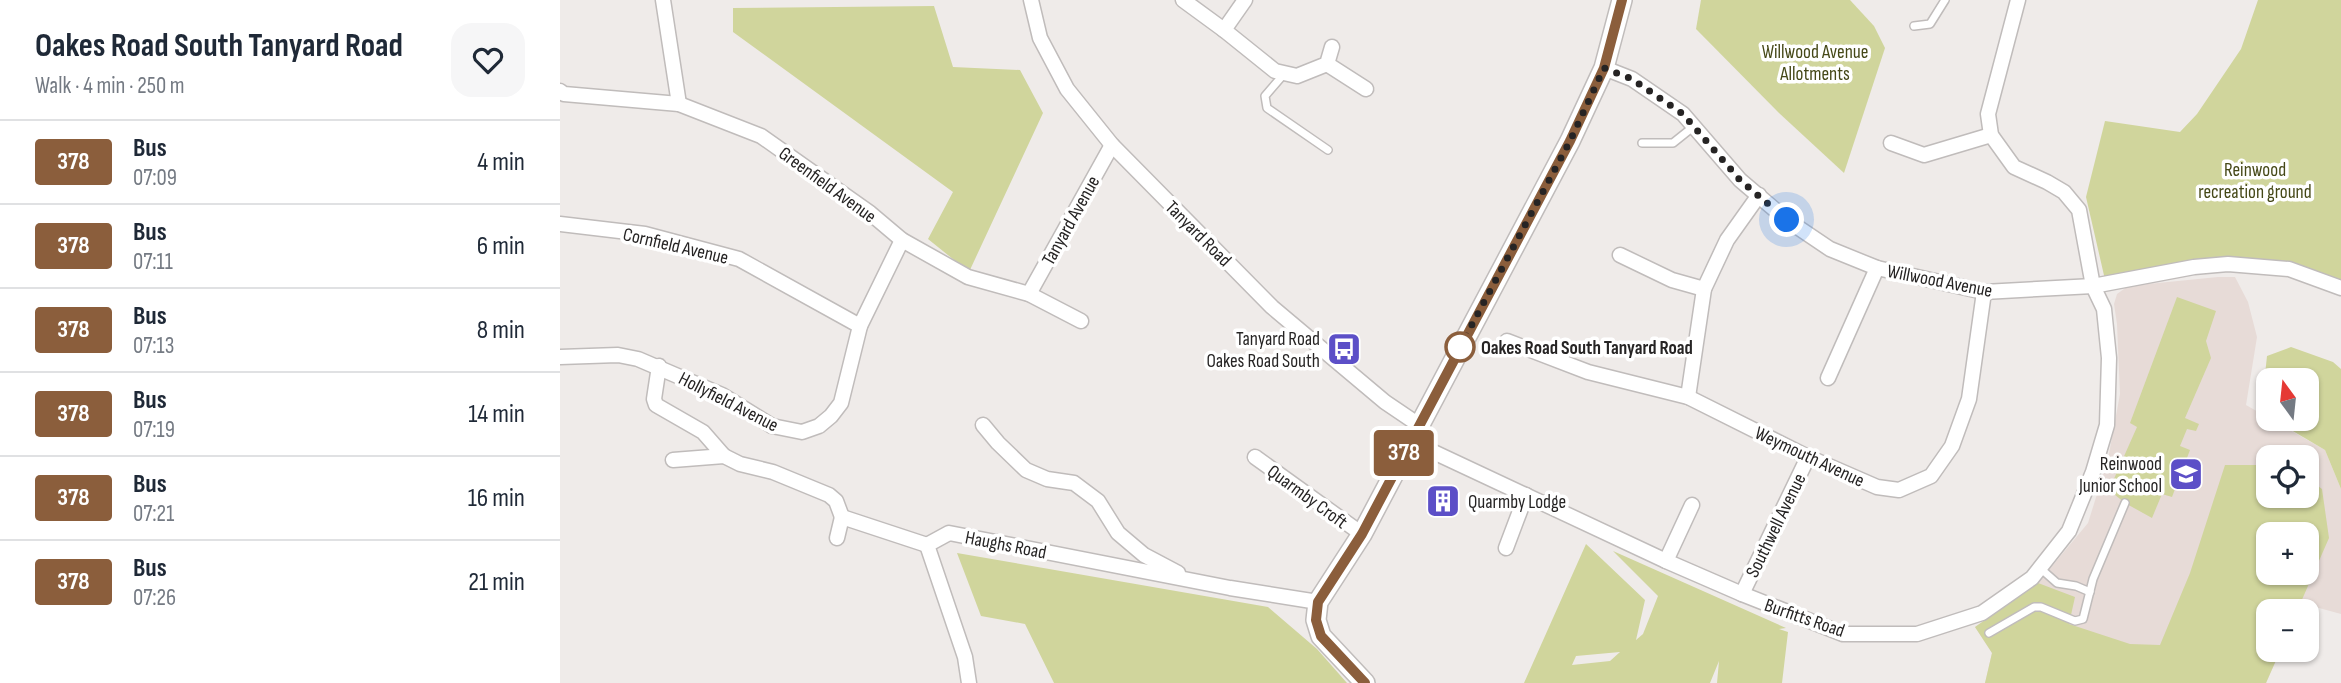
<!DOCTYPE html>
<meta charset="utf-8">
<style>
:root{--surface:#fff;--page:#f6f6f7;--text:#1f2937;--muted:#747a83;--line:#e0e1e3}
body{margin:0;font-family:"Sofia Sans Condensed",sans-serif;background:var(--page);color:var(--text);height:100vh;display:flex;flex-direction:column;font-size:26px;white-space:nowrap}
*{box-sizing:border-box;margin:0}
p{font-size:23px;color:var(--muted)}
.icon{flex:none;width:38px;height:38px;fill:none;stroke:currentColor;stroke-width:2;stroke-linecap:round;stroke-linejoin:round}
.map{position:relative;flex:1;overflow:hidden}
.sheet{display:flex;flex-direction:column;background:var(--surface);width:560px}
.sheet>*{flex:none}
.badge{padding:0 14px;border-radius:5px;font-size:24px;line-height:46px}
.needle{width:46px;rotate:345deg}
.buttons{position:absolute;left:1696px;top:368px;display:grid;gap:14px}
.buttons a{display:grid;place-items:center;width:63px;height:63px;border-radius:14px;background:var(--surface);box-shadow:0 2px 5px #0004;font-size:35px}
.you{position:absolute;width:35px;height:35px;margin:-18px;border:5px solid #fff;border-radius:50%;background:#1a73e8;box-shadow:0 0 0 10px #1a73e833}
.map>.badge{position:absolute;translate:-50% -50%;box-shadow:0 0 0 4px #fff}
.round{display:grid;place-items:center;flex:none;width:74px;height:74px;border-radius:21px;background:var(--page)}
.summary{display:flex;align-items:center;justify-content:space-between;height:119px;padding:0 35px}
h1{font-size:33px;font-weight:700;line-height:52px}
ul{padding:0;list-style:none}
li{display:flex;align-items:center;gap:21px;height:84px;padding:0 35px;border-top:2px solid var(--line)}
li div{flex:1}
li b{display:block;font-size:26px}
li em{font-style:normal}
li .badge{min-width:77px;font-weight:700;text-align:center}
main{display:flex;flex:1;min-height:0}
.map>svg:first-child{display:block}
.built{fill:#e7dbd7;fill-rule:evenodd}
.green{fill:#d0d59c;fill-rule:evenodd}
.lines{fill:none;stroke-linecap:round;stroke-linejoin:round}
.lane-casing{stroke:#c0bcbb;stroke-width:10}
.street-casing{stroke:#c0bcbb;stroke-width:17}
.secondary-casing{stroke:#c0bcbb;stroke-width:22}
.lane{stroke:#fff;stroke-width:7}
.street{stroke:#fff;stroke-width:14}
.secondary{stroke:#fff;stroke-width:19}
.line-casing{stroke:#fff;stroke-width:16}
.line{stroke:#8b5e3c;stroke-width:10}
.walk{stroke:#262424;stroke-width:7;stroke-dasharray:0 12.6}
.stop-dot{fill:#fff;stroke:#8b5e3c;stroke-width:3.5}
.labels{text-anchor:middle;stroke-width:7;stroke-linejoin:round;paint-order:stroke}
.park-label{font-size:19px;fill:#454817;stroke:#fff}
.street-label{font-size:19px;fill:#262424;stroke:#fff}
.poi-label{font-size:19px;fill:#262424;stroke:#fff;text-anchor:end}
.stop-label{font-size:19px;font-weight:bold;fill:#262424;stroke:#fff;text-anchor:start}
</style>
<main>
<section class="sheet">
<div class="summary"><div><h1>Oakes Road South Tanyard Road</h1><p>Walk · 4 min · 250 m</p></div><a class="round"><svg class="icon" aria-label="heart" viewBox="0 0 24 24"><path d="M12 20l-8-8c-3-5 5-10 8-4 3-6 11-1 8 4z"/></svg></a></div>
<ul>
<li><span class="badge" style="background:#8b5e3c;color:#fff">378</span><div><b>Bus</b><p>07:09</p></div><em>4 min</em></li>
<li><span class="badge" style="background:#8b5e3c;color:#fff">378</span><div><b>Bus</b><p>07:11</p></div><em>6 min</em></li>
<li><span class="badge" style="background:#8b5e3c;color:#fff">378</span><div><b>Bus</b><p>07:13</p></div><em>8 min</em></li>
<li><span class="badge" style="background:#8b5e3c;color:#fff">378</span><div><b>Bus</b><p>07:19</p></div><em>14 min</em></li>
<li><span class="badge" style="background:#8b5e3c;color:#fff">378</span><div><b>Bus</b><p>07:21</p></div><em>16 min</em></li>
<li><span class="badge" style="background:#8b5e3c;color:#fff">378</span><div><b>Bus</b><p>07:26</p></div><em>21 min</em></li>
</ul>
</section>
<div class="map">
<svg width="1781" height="683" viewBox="0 0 1781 683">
<rect width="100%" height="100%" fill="#efebe9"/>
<path class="built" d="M1658 277H1675L1688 302 1697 337 1686 405 1765 450 1781 489V614L1741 603 1737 611H1708V649H1721L1706 683H1425L1432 653 1415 627 1478 583 1528 523 1548 459 1560 394 1557 324 1554 304 1557 294 1568 286ZM1708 457H1746V495H1708ZM1708 534H1746V572H1708Z"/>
<g class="green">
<path d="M1141 0H1290L1314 26 1325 48 1284 173 1219 113 1136 29Z"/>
<path d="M1698 0H1781V280L1777 286 1668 264 1546 284 1526 197 1545 121 1620 132 1637 114 1681 49Z"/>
<path d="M374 6 393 67 460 70 483 113 409 272 368 239 393 192 173 32V8Z"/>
<path d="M1617 297 1656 311 1646 341 1651 358 1625 418 1639 424 1636 431 1627 429 1620 446 1630 450 1612 497 1602 494 1592 518 1565 503 1549 490 1577 427 1570 423Z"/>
<path d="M1731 347 1773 362 1781 369V489L1765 450 1711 418H1746V380H1708V416L1701 412 1707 356Z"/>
<path d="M1665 465H1708V495H1746L1747 478 1762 489 1769 538 1737 611H1708V649H1721L1706 683H1425L1432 653 1415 627 1478 583 1515 597 1509 624 1570 644 1600 645 1630 573ZM1708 534H1746V572H1708Z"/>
<path d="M1026 544 1085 600 1076 640 1083 634 1098 596 1053 551 1226 628 1219 629 1228 632 1222 683H1157L1159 661 1150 683H964ZM1060 652 1050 661 1012 665 1016 656Z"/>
<path d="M397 553 708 607 757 649 787 683H494L465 624 421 616Z"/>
</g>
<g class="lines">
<g class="lane-casing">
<g id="lane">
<path d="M1354 26 1370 24 1385 0"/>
<path d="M724 74 705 96 707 108 768 150"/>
<path d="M1082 143H1113L1133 127"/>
<path d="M1480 568 1497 583 1516 586 1530 592"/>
<path d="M1429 633 1474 607H1481L1515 621 1523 619 1533 579 1565 503"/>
</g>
</g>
<g class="street-casing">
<g id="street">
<path d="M103 0 119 104"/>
<path d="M471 0 480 38 507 89 552 145 712 307 825 402 859 425"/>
<path d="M623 0 664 30 715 71 737 76 767 64 772 47"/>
<path d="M664 30 685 0"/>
<path d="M767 64 806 89"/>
<path d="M1044 68 1072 79 1123 114 1180 180 1227 220 1270 249 1317 268 1424 292 1533 286 1634 267 1668 264 1729 269 1781 288"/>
<path d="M0 91 4 94 119 104 201 136 310 213 342 240 408 277 469 294 521 321"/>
<path d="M1331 143 1364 155 1431 135"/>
<path d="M0 224 85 234 179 259 300 326"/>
<path d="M1060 255 1112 280 1144 289"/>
<path d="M469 294 552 145"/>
<path d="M947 341 1028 372 1128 397 1248 457 1317 487 1339 490 1371 476 1392 446 1409 399 1424 292"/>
<path d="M0 357 58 355 78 359 162 395 212 426 242 432 259 426 271 416 281 403 300 326 342 240"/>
<path d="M99 366 94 399 96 405 143 432 164 456"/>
<path d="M1268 378 1317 268"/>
<path d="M1128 397 1144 289 1167 240 1199 195"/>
<path d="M423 425 438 443 466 470 487 479 514 483 538 501 558 533 584 555 618 573"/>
<path d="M850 441 1106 561 1182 594 1283 634H1357L1422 613 1472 578 1509 531 1533 472 1547 425 1549 358 1544 309 1533 286 1519 210 1504 192 1487 182 1454 167 1431 135 1428 114 1458 0"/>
<path d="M695 457 802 534"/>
<path d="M113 460 164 456 180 464 213 472 269 495 276 501 282 517"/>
<path d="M277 538 282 517 367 545"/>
<path d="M946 548 966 495"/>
<path d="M1106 561 1132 505"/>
<path d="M1182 594 1248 457"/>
<path d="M409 683 405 657 367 545 389 533 670 588 758 602"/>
</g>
</g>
<g class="secondary-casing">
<path id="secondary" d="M805 683 761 636 756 620 758 602 802 534 1010 141 1044 68 1062 0"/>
</g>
<use href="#lane" class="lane"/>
<use href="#street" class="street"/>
<use href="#secondary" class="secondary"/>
</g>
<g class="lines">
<g class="line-casing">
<path id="line" d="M805 683 761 636 756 620 758 602 802 534 1010 141 1044 68 1062 0"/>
</g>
<use href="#line" class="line"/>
<path class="walk" d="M900 347 1010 141 1044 68 1072 79 1123 114 1180 180 1227 220"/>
</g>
<defs>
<g id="bus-square" transform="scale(1.75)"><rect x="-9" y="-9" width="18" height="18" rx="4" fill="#5c4fc7" stroke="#fff"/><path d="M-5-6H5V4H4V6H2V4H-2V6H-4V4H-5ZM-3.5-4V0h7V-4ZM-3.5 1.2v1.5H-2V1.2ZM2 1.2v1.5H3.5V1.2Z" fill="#fff"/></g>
<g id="school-square" transform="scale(1.75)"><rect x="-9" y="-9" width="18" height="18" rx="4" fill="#5c4fc7" stroke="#fff"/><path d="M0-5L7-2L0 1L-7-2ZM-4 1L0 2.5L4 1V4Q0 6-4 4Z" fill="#fff"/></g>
<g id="building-square" transform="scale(1.75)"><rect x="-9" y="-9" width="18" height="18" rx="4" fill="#5c4fc7" stroke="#fff"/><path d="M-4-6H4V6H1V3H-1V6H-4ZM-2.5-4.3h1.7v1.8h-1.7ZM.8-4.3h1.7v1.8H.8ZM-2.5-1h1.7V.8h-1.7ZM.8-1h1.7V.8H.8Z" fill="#fff"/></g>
</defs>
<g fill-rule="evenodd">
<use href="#bus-square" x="784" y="349"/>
<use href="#school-square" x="1626" y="474"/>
<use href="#building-square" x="883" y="501"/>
</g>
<circle class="stop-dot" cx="900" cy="347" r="14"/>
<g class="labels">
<g class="park-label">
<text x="1255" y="58">Willwood Avenue<tspan x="1255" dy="22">Allotments</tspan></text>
<text x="1695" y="176">Reinwood<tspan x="1695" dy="22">recreation ground</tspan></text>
</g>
<g class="street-label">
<text transform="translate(268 184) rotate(36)" y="7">Greenfield Avenue</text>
<text transform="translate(510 220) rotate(-61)" y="7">Tanyard Avenue</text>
<text transform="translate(639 233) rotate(45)" y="7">Tanyard Road</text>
<text transform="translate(116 245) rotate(13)" y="7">Cornfield Avenue</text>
<text transform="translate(1380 280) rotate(11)" y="7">Willwood Avenue</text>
<text transform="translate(169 401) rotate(27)" y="7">Hollyfield Avenue</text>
<text transform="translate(1250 456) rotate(25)" y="7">Weymouth Avenue</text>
<text transform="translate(748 496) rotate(36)" y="7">Quarmby Croft</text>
<text transform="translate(1215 525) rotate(-64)" y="7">Southwell Avenue</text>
<text transform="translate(446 544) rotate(11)" y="7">Haughs Road</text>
<text transform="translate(1245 617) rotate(19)" y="7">Burfitts Road</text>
</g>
<g class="poi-label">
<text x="760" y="345">Tanyard Road<tspan x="760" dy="22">Oakes Road South</tspan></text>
<text x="1602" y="470">Reinwood<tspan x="1602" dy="22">Junior School</tspan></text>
<text x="908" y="508" text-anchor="start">Quarmby Lodge</text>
</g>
<g class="stop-label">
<text x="921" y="354">Oakes Road South Tanyard Road</text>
</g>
</g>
</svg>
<div class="buttons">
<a><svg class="needle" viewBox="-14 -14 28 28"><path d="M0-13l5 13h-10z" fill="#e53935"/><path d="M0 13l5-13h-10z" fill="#747a83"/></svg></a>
<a><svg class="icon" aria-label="locate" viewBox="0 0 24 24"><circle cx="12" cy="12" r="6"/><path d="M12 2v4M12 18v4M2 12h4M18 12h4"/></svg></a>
<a>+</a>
<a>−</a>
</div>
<div class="you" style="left:1227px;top:220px"></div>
<b class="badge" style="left:844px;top:453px;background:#8b5e3c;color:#fff">378</b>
</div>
</main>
